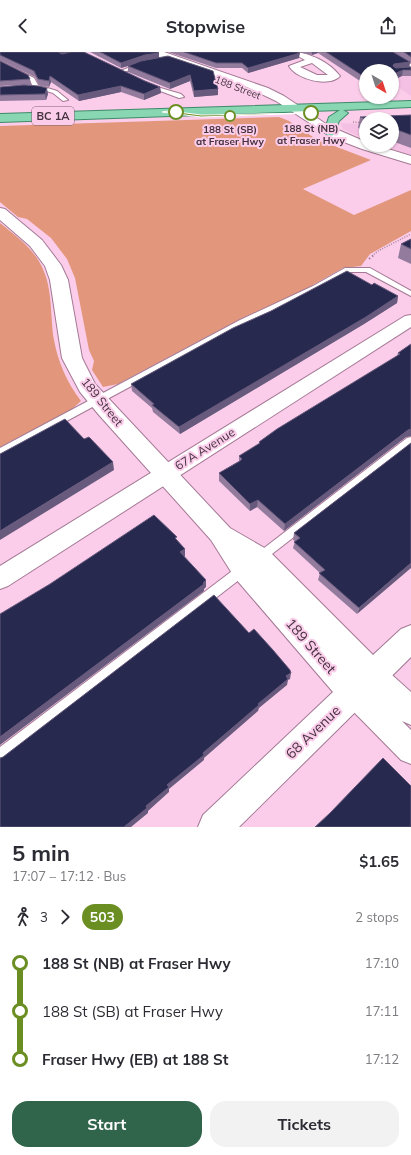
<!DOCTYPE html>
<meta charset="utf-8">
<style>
:root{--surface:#fff;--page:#f2f2f3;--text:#2b2b33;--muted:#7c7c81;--accent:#31654b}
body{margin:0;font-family:Mulish,sans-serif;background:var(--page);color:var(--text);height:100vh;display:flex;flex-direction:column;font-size:15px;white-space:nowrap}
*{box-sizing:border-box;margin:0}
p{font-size:13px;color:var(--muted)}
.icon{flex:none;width:22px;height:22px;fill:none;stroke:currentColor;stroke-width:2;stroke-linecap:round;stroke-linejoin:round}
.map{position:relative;height:775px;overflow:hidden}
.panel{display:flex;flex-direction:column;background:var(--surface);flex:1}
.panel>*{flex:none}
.badge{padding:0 8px;border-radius:13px;font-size:14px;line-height:26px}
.needle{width:26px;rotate:141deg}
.buttons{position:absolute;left:359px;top:12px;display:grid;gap:8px}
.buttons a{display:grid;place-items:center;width:40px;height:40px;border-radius:50%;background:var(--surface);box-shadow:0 1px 3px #0004;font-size:20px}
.map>.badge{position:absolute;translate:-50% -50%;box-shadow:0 0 0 2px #fff}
.legs{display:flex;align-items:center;gap:6px;height:44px;padding:0 12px;font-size:13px}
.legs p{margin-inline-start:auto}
.overview{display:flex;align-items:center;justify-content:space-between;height:68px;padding:0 12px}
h1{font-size:22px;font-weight:700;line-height:30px}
.button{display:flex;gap:8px;margin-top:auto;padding:8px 12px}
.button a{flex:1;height:46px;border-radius:16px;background:var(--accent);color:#fff;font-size:16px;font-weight:700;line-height:46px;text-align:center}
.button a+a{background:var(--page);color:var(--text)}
ul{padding:0 12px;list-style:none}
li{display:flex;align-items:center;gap:14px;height:48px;font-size:15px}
li i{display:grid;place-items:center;width:6px;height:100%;margin:0 5px;background:currentColor}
li i::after{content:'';width:10px;height:10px;margin:-5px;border:3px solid;border-radius:50%;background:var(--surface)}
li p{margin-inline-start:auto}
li:first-child i{background:linear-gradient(#0000 50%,currentColor 0)}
li:last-child i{background:linear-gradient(currentColor 50%,#0000 0)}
header{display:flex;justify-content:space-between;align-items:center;height:52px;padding:0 12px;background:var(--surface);font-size:18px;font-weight:700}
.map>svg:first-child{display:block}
.built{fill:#f4c0e3}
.green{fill:#e2977d}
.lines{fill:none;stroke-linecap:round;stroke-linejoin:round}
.service-casing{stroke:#a47995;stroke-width:2}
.minor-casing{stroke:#a47995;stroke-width:2}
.tertiary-casing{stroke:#a47995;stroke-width:2}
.primary-casing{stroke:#3e8a69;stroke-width:2}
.path-far1{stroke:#a7869b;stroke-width:1.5;stroke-dasharray:1 1.5;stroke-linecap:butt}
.path{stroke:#a7869b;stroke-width:2;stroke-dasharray:1.5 2.5;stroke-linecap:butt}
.service{fill:#fff;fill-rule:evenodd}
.minor{fill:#fff;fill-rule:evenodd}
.tertiary{fill:#fff;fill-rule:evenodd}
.primary{fill:#89d6b3;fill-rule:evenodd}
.wall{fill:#927b9c}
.shaded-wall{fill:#675a7d}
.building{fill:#28294e;stroke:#675a7d}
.line-1{fill:#6b8e23;stroke:#fff}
.stop-1-dot{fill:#fff;stroke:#6b8e23;stroke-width:2}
.labels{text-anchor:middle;stroke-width:4;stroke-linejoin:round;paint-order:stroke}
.far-street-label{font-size:10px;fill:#43313d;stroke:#fbcdea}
.far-stop-label{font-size:10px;font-weight:bold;fill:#43313d;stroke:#fbcdea}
.shield{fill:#fbcdea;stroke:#7a6071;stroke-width:1}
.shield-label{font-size:11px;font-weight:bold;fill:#43313d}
.street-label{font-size:12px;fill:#43313d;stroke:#fbcdea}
.near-street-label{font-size:14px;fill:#43313d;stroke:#fbcdea}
</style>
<header><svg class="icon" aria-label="back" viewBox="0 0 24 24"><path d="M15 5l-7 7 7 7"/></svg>Stopwise<svg class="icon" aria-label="share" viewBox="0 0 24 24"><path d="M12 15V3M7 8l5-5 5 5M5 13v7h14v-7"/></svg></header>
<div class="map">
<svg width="411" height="775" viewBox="0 0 411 775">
<rect width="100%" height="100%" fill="#fbcdea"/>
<g class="built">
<path d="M347 0H411V44L392 31V19Z"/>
<path d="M340 71 366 72V88L343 77Z"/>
<path d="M411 71V103L380 93H392V72Z"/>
</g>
<g class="green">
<path d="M279 65 289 69 316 87 371 108 303 137 354 163 411 138V179L370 202 361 214 343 216 295 243 242 266 118 332 103 335 92 318 94 309 89 298 75 226 67 207 51 186 27 167 18 165 0 150V74Z"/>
<path d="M0 171C16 184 33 196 42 215 53 237 50 264 54 288 58 310 67 331 81 349L71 358 0 395Z"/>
</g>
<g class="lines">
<g class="service-casing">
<g id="service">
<path d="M386 0H391L411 12V15Z"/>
<path d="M0 9 34 26 38 33 57 39 68 48 63 49 53 41 33 35 30 28 0 12Z"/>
<path d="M139 12 143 13 124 20 120 19Z"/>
<path d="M147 32 181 42 184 45 179 46 147 34Z"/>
<path d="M345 216H370L411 239V244L366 220H350L319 238 246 272 0 405V396L240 268 313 234Z"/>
<path d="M411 385V394L263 509 259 511 255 509 253 506 255 503 407 386Z"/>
<path d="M244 512 248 513 250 517 248 521 5 709 0 711V695L240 513Z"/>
</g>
</g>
<g class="minor-casing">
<g id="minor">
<path d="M291 0C309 0 329 10 340 24 329 36 296 27 289 14L305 8ZM312 11 328 23H317L300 15Z"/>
<path d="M411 263V275L8 534 0 537V514L405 264Z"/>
<path d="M373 610 382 614 411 640V673L402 669 411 678V712L401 708 344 650 340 641 344 632 354 628 363 632 360 623 364 614Z"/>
</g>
</g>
<g class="tertiary-casing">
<g id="tertiary">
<path d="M150 0H164L268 36 284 44 329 74 366 90V93H375L411 104V112L362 97 331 85 276 49 247 35 165 8Z"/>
<path d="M0 156 5 157 42 188 61 213 68 228 82 306 95 332 230 476 268 498 373 603 401 577 411 573V605L239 775H198L203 763 333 640 235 526 211 488 99 363 80 340 62 306 50 228 45 214 30 194 0 168Z"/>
</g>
</g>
<g class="primary-casing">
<path id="primary" d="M411 49V55L343 58 348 61 339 69 334 83 330 84 324 80 329 65 340 58 0 70V62Z"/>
</g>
<g class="path-far1">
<path d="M353 70 366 71"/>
<path d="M372 204 378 199 411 182"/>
</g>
<path class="path" d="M369 207 374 203"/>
<use href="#service" class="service"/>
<use href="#minor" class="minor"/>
<use href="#tertiary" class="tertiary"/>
<use href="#primary" class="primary"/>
</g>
<g class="wall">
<path d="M0 0 145 29 160 35 161 41 144 48 121 40 79 49 51 30 49 35 39 33 35 25 0 8Z"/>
<path d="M90 0H157L159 1V6L218 37V43L194 45 190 29 170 37 128 20V14L121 16Z"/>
<path d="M168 0H298L299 6 248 21 242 16H216Z"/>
<path d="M299 0H411V11H410L409 15H411V24H402L366 19V33L318 1 312 3Z"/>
<path d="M0 9 30 27 31 33H26L48 42 46 48 0 49V35L18 33 0 34Z"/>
<path d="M411 63V96L392 89V67H366V79L358 76 360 65Z"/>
<path d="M411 187V212L398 206 401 192Z"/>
<path d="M372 233 398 244 397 251 364 272 180 382 153 360 152 356 132 339 131 332Z"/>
<path d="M411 292V384L406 385 284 479 257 455 250 459 219 429V421L239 409V404L259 392V390L397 304 398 301Z"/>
<path d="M411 391 357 562 318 528 320 521 293 496 295 489 293 488 294 481Z"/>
</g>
<g class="shaded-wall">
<path d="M58 0H73L60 4Z"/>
<path d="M312 0H318V1L312 3Z"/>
<path d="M159 1V7L146 9 121 16V11L145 3Z"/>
<path d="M300 1 299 6 248 21V16Z"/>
<path d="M410 10 409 16 392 19 393 14 394 12Z"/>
<path d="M403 18 402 24 392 29V23Z"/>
<path d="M190 23V29L170 37V31Z"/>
<path d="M50 24 51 30 49 35V29Z"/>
<path d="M121 34V40L79 49 78 43Z"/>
<path d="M160 35 161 41 144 48V42Z"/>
<path d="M47 36 48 42 46 48 45 42Z"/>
<path d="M218 37V43L194 45V39Z"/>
<path d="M398 244 397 251 364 272 180 382 179 375Z"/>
<path d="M411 377V384L406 385 284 479 285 472 408 378Z"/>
<path d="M113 410 114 418 0 488V479Z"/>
<path d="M258 448 257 455 250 459V452Z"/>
<path d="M185 497V504L181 507 180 500Z"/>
<path d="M411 511V516L357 562 359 556Z"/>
<path d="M206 528V535L204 537V539L0 693V685Z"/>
<path d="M291 621 290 627 288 628 287 633 259 656 258 659 204 706V708L169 737V740L148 759V761L131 775H124L146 754 167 733 258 652 286 624Z"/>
</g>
<g class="building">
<path d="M0 0H58L62 2 71 0H84L145 29 160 35 144 42 121 34 78 43 50 24 49 29 38 27 34 19 0 3Z"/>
<path d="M100 0H157L159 1 145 3 121 11Z"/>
<path d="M184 0H298L300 1 248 16 242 11H216Z"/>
<path d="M326 0H393L410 10 394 12 393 14 396 16 411 15V18H403L392 23V19H366V26Z"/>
<path d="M404 0H411V5Z"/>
<path d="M168 4 213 19 218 37 194 39 190 23 170 31 128 14 141 9Z"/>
<path d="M0 9 28 23 30 27 0 29Z"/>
<path d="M24 33 39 34 47 36 45 42 0 43V35Z"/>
<path d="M411 63V83L392 76V67H366L360 65Z"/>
<path d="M411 187V197L401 192Z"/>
<path d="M347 219 372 233 374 231 398 244 366 265 179 375 152 353 154 352 131 332 233 276 271 259Z"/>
<path d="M411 292V377L408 378 285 472 258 448 250 452 219 421 240 409 242 407 239 404 260 391 259 390 277 377 400 302 398 301Z"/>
<path d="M65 367 84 387 89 385 113 410 0 479V402Z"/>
<path d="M411 391V511L359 556 319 521 325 518 294 490 300 486 294 481Z"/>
<path d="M154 463 177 485 175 486 185 497 180 500 206 528 203 531 204 532 0 685V562L50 532Z"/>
<path d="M214 543 249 581 254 577 273 598 290 618 291 621 286 624 288 627 258 652 259 653 203 701 204 703 167 733 169 735 146 754 147 756 124 775H0V706L3 705Z"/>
<path d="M383 706 411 734V775H315L330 761Z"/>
</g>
<path class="line-1" d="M176 58 178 60 201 63 313 61 201 65 162 60Z"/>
<g class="stop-1-dot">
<circle cx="176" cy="60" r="7"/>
<circle cx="311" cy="61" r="7"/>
<circle cx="230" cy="64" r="5"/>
</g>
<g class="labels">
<g class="far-street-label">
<text transform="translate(238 35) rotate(21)" y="4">188 Street</text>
</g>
<g class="far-stop-label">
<text x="311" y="80">188 St (NB)<tspan x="311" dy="12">at Fraser Hwy</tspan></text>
<text x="230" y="81">188 St (SB)<tspan x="230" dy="12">at Fraser Hwy</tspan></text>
</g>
<rect class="shield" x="32" y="55" width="42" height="18" rx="3"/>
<g class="shield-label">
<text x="53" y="68">BC 1A</text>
</g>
<g class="street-label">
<text transform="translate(102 350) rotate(51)" y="4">189 Street</text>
<text transform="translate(205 397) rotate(-32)" y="4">67A Avenue</text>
</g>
<g class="near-street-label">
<text transform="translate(311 594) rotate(49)" y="5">189 Street</text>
<text transform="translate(313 680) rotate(-44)" y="5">68 Avenue</text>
</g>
</g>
</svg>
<div class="buttons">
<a><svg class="needle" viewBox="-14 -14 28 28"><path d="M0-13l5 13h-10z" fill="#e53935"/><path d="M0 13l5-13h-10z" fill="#7c7c81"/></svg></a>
<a><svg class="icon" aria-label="layers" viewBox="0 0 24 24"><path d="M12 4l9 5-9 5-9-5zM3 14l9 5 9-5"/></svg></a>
</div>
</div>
<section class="panel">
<div class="overview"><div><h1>5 min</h1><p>17:07 – 17:12 · Bus</p></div><b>$1.65</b></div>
<div class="legs"><svg class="icon" aria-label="walk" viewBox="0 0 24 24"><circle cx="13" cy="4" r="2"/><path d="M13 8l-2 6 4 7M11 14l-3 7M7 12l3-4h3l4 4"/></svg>3<svg class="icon" aria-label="forward" viewBox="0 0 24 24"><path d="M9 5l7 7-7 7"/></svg><b class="badge" style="background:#6b8e23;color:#fff">503</b><p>2 stops</p></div>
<ul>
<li><i style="color:#6b8e23"></i><b>188 St (NB) at Fraser Hwy</b><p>17:10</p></li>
<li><i style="color:#6b8e23"></i><span>188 St (SB) at Fraser Hwy</span><p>17:11</p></li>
<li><i style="color:#6b8e23"></i><b>Fraser Hwy (EB) at 188 St</b><p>17:12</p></li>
</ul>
<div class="button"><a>Start</a><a>Tickets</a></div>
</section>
